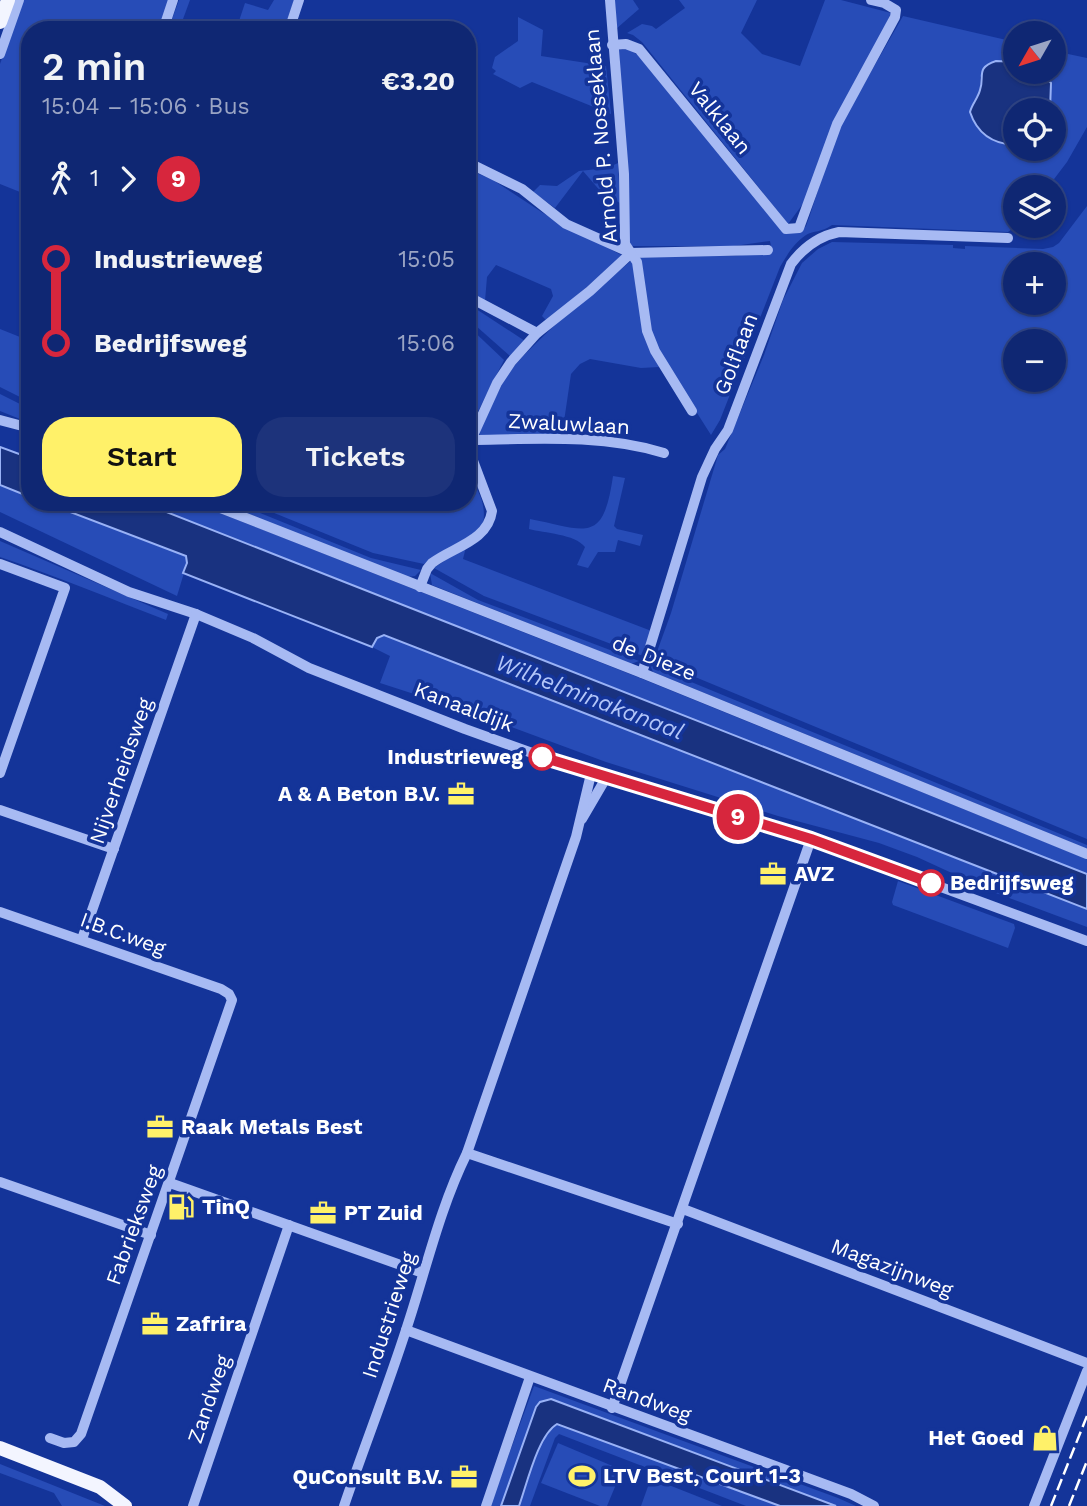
<!DOCTYPE html>
<meta charset="utf-8">
<style>
:root{--surface:#0f2773;--page:#1d337b;--text:#f1f3f6;--muted:#9ba5c4;--line:#2f4485;--accent:#fff169}
body{margin:0;font-family:"Work Sans",sans-serif;background:var(--page);color:var(--text);height:100vh;display:flex;flex-direction:column;font-size:26px;white-space:nowrap}
*{box-sizing:border-box;margin:0}
p{font-size:23px;color:var(--muted)}
.icon{flex:none;width:38px;height:38px;fill:none;stroke:currentColor;stroke-width:2;stroke-linecap:round;stroke-linejoin:round}
.map{position:relative;flex:1;overflow:hidden}
.side{position:absolute;left:21px;top:21px;width:455px;height:490px;display:flex;flex-direction:column;background:var(--surface);border-radius:28px;box-shadow:0 2px 5px #0004,0 0 0 2px var(--line)}
.side>*{flex:none}
.badge{padding:0 14px;border-radius:23px;font-size:24px;line-height:46px}
.needle{width:46px;rotate:231deg}
.controls{position:absolute;left:1003px;top:21px;display:grid;gap:14px}
.controls a{display:grid;place-items:center;width:63px;height:63px;border-radius:50%;background:var(--surface);box-shadow:0 2px 5px #0004,0 0 0 2px var(--line);font-size:35px}
.map>.badge{position:absolute;translate:-50% -50%;box-shadow:0 0 0 4px #fff}
.legs{display:flex;align-items:center;gap:10px;height:77px;padding:0 21px;font-size:23px}
.legs p{margin-inline-start:auto}
.head{display:flex;align-items:center;justify-content:space-between;height:119px;padding:0 21px}
h1{font-size:38px;font-weight:600;line-height:52px}
.primary-button{display:flex;gap:14px;margin-top:auto;padding:14px 21px}
.primary-button a{flex:1;height:80px;border-radius:28px;background:var(--accent);color:#111;font-size:28px;font-weight:600;line-height:80px;text-align:center}
.primary-button a+a{background:var(--page);color:var(--text)}
ul{padding:0 21px;list-style:none}
li{display:flex;align-items:center;gap:24px;height:84px;font-size:26px}
li i{display:grid;place-items:center;width:10px;height:100%;margin:0 9px;background:currentColor}
li i::after{content:'';width:18px;height:18px;margin:-9px;border:5px solid;border-radius:50%;background:var(--surface)}
li p{margin-inline-start:auto}
li:first-child i{background:linear-gradient(#0000 50%,currentColor 0)}
li:last-child i{background:linear-gradient(currentColor 50%,#0000 0)}
.map>svg:first-child{display:block}
.green{fill:#274cb7;fill-rule:evenodd}
.water{fill:#193280;stroke:#99b2f6;stroke-width:2}
.lines{fill:none;stroke-linecap:round;stroke-linejoin:round}
.minor{stroke:#a7baf3;stroke-width:10}
.major{stroke:#f3f5ff;stroke-width:14}
.rail{stroke:#fff;stroke-width:2.5;stroke-dasharray:12 5;stroke-linecap:butt}
.line-1-casing{stroke:#fff;stroke-width:16}
.line-1{stroke:#d7263d;stroke-width:10}
.stop-1-dot{fill:#fff;stroke:#d7263d;stroke-width:3.5}
.labels{text-anchor:middle;stroke-width:7;stroke-linejoin:round;paint-order:stroke}
.street-label{font-size:21px;fill:#fff;stroke:#143499}
.stop-label{font-size:21px;font-weight:bold;fill:#fff;stroke:#143499;text-anchor:end}
.poi-label{font-size:21px;font-weight:bold;fill:#fff;stroke:#143499;text-anchor:start}
.water-label{font-size:23px;font-style:italic;fill:#b3c6f9;stroke:#143499}
</style>
<div class="map">
<svg width="1087" height="1506" viewBox="0 0 1087 1506">
<rect width="100%" height="100%" fill="#143499"/>
<g class="green">
<path d="M23 0H169L158 30H30V196L0 184V64Z"/>
<path d="M179 0H190L179 30H168Z"/>
<path d="M274 0H294L284 30H236L245 3 268 10Z"/>
<path d="M615 0H633L639 9 616 29Z"/>
<path d="M679 0H757L741 33 762 54 800 66 825 0H841L891 13 808 197 788 224 642 42 633 35 627 33 642 24 652 26 656 29 685 8Z"/>
<path d="M903 16 1015 42V62L1007 61 980 77V91L973 102 1010 145H1015V149H1054V110H1050L1051 84 1039 72H1054V51L1087 58V127L1067 162 1048 187H1015L1016 226 1008 232 832 225C821 233 814 230 806 235 794 243 787 255 780 267L720 420 711 435 657 350 652 336 640 256H735L772 251 770 241 734 246H629L619 50 628 49 638 55 782 229 799 233 806 226 810 215 837 131Z"/>
<path d="M518 17 543 30 541 56 606 66 611 114 532 82 520 88 493 74 496 71 492 68 495 57 518 41Z"/>
<path d="M618 163 620 203 602 193 583 171 555 208 533 192 540 185 557 186 579 171 607 168Z"/>
<path d="M467 169 493 180 543 213 623 256 547 321 542 316 553 296 551 289 496 265 487 277 485 301 467 293Z"/>
<path d="M1087 206V839L654 660 671 613 718 455 725 449 764 355 783 300 802 263 818 249 832 242 953 245V248L965 249V246L1043 249 1053 247 1059 243ZM1015 264H1054V303H1015ZM1015 341H1054V380H1015Z"/>
<path d="M632 260 659 367 641 368 590 359 580 364 571 374 562 435 480 437 479 431 507 374 524 355 560 320Z"/>
<path d="M467 303 525 341 510 356 467 318Z"/>
<path d="M467 325 504 360 467 433Z"/>
<path d="M0 329 30 341V402L0 387Z"/>
<path d="M0 394 30 409V423L0 411Z"/>
<path d="M467 472C479 491 488 506 482 528L424 564 373 553 247 502H467Z"/>
<path d="M613 476 625 478 614 526 617 529 643 535 640 546 618 540 615 552H598L588 568 577 565 585 547C575 534 544 533 529 529L530 519C587 530 603 545 613 476Z"/>
<path d="M0 485 30 497V502H44L186 556 187 563 177 596 0 512Z"/>
<path d="M141 502H192L640 678 1087 859V874Z"/>
<path d="M226 502H233L371 558 421 570 415 576 407 577 231 508Z"/>
<path d="M0 541 168 614 166 620C111 599 56 576 0 557Z"/>
<path d="M463 548 465 551 463 559 649 630 651 632 643 656 484 596 434 568Z"/>
<path d="M430 573 478 600 639 661 631 664 432 585Z"/>
<path d="M384 635 1087 909V927L993 892 917 857 879 843 778 816 606 762 479 715 380 683 390 656 372 647 377 638Z"/>
<path d="M650 665 1087 845V849L653 672Z"/>
<path d="M898 881 1014 924 1015 928 1008 948 893 905 892 902Z"/>
<path d="M534 1386 838 1498 856 1506H836L551 1399 536 1407 501 1506H490Z"/>
<path d="M557 1424 575 1430 780 1506H746L559 1434 555 1438 530 1506H519C527 1484 538 1435 557 1424Z"/>
<path d="M558 1443 622 1470 607 1506H600L541 1483Z"/>
<path d="M0 1464 105 1506H62L54 1493 0 1473Z"/>
<path d="M651 1478 722 1506H641Z"/>
</g>
<g class="water">
<path d="M996 61 1015 62V72H1039L1051 83 1050 110H1015V145C993 144 977 133 970 112 972 104 978 98 980 90 985 76 975 68 996 61Z"/>
<path d="M0 447 30 458V497L0 485Z"/>
<path d="M44 502H141L1087 874V909L384 635 377 638 372 647 183 573 187 563 186 556Z"/>
<path d="M551 1399 836 1506H780L557 1424C538 1435 527 1484 519 1506H501L536 1407 540 1402Z"/>
</g>
<g class="lines">
<g class="minor">
<path d="M163 30 173 0"/>
<path d="M289 30 299 0"/>
<path d="M612 45 626 44 639 49 786 229 799 228 837 124 895 17 896 10 884 3 871 0"/>
<path d="M0 54 19 0"/>
<path d="M467 162 522 189 566 224 631 253 768 250"/>
<path d="M631 253 637 262 647 331 655 351 692 411"/>
<path d="M467 296 537 333"/>
<path d="M0 420 30 428"/>
<path d="M471 440C535 439 602 434 664 453"/>
<path d="M205 502 642 673 1087 854"/>
<path d="M0 532 129 592 196 614 253 638 309 668 465 729 591 774 811 839 1087 941"/>
<path d="M0 564 65 588 0 773"/>
<path d="M420 587 427 569 432 563C453 547 488 541 492 511L472 458 471 440 497 383 511 362 537 333 590 291 631 253 625 244 624 174 610 0"/>
<path d="M642 673 702 477 715 449 728 430 791 264C803 248 819 236 839 232L1008 238"/>
<path d="M0 810 114 849"/>
<path d="M582 819 606 778"/>
<path d="M0 912 221 989 229 994 232 1000 81 1434 74 1442 64 1443 50 1438"/>
<path d="M82 939 196 614"/>
<path d="M467 1153 678 1224"/>
<path d="M0 1182 151 1235"/>
<path d="M170 1183 423 1273"/>
<path d="M683 1209 1087 1363"/>
<path d="M406 1330 851 1494 874 1506"/>
<path d="M612 1408 811 839"/>
<path d="M193 1506 289 1225"/>
<path d="M344 1506C364 1447 387 1389 406 1330 426 1270 439 1210 467 1153L576 837 591 774"/>
<path d="M486 1506 530 1377"/>
<path d="M1034 1506 1087 1371"/>
</g>
<g class="major">
<path d="M0 22 8 0"/>
<path d="M0 1448 100 1487 125 1506"/>
</g>
<g class="rail">
<path d="M1051 1506 1087 1416"/>
<path d="M1069 1506 1087 1461"/>
</g>
</g>
<g class="lines">
<g class="line-1-casing">
<path id="line-1" d="M542 757 811 839 931 883"/>
</g>
<use href="#line-1" class="line-1"/>
</g>
<defs>
<g id="office-bare" transform="scale(2.1)"><path d="M-6-3h4V-5.5h4V-3h4V5H-6ZM-1-4.5V-3h2v-1.5ZM-6 0V1H6V0Z" fill="#fff169" stroke="#143499" stroke-width="2.5" paint-order="stroke"/></g>
<g id="fuel-bare" transform="scale(2.1)"><path d="M-5.5-6h7V0h2V4h1.3V-2.5L3-4.5l.8-.8L6-3V5H2.5V1h-1V6h-7ZM-4.2-4.7v3.2H.2V-4.7Z" fill="#fff169" stroke="#143499" stroke-width="2.5" paint-order="stroke"/></g>
<g id="shop-bare" transform="scale(2.1)"><path d="M-5-2.5h2.3a2.7 3.5 0 0 1 5.4 0H5L5.5 6h-11ZM-1.5-2.5h3a1.5 2.3 0 0 0-3 0Z" fill="#fff169" stroke="#143499" stroke-width="2.5" paint-order="stroke"/></g>
<g id="stadium-bare" transform="scale(2.1)"><path d="M0-5a6.5 5 0 1 0 0 10a6.5 5 0 1 0 0-10ZM-3.5-1.8h7v3.6h-7Z" fill="#fff169" stroke="#143499" stroke-width="2.5" paint-order="stroke"/></g>
</defs>
<g fill-rule="evenodd">
<use href="#office-bare" x="461" y="794"/>
<use href="#office-bare" x="773" y="874"/>
<use href="#office-bare" x="160" y="1127"/>
<use href="#fuel-bare" x="181" y="1207"/>
<use href="#office-bare" x="323" y="1213"/>
<use href="#office-bare" x="155" y="1324"/>
<use href="#shop-bare" x="1045" y="1438"/>
<use href="#stadium-bare" x="582" y="1476"/>
<use href="#office-bare" x="464" y="1477"/>
</g>
<g class="stop-1-dot">
<circle cx="542" cy="757" r="12"/>
<circle cx="931" cy="883" r="12"/>
</g>
<g class="labels">
<g class="street-label">
<text transform="translate(720 118) rotate(51)" y="7">Valklaan</text>
<text transform="translate(601 136) rotate(-95)" y="7">Arnold P. Nosseklaan</text>
<text transform="translate(736 354) rotate(-69)" y="7">Golflaan</text>
<text transform="translate(569 424) rotate(3)" y="7">Zwaluwlaan</text>
<text transform="translate(654 658) rotate(22)" y="7">de Dieze</text>
<text transform="translate(464 707) rotate(21)" y="7">Kanaaldijk</text>
<text transform="translate(121 771) rotate(-71)" y="7">Nijverheidsweg</text>
<text transform="translate(123 934) rotate(20)" y="7">I.B.C.weg</text>
<text transform="translate(134 1225) rotate(-70)" y="7">Fabrieksweg</text>
<text transform="translate(892 1268) rotate(21)" y="7">Magazijnweg</text>
<text transform="translate(389 1315) rotate(-72)" y="7">Industrieweg</text>
<text transform="translate(209 1399) rotate(-71)" y="7">Zandweg</text>
<text transform="translate(647 1400) rotate(20)" y="7">Randweg</text>
</g>
<g class="stop-label">
<text x="523" y="764">Industrieweg</text>
<text x="950" y="890" text-anchor="start">Bedrijfsweg</text>
</g>
<g class="poi-label">
<text x="440" y="801" text-anchor="end">A &amp; A Beton B.V.</text>
<text x="794" y="881">AVZ</text>
<text x="181" y="1134">Raak Metals Best</text>
<text x="202" y="1214">TinQ</text>
<text x="344" y="1220">PT Zuid</text>
<text x="176" y="1331">Zafrira</text>
<text x="1024" y="1445" text-anchor="end">Het Goed</text>
<text x="603" y="1483">LTV Best, Court 1-3</text>
<text x="443" y="1484" text-anchor="end">QuConsult B.V.</text>
</g>
<g class="water-label">
<text transform="translate(590 697) rotate(21)" y="8">Wilhelminakanaal</text>
</g>
</g>
</svg>
<div class="controls">
<a><svg class="needle" viewBox="-14 -14 28 28"><path d="M0-13l5 13h-10z" fill="#e53935"/><path d="M0 13l5-13h-10z" fill="#9ba5c4"/></svg></a>
<a><svg class="icon" aria-label="locate" viewBox="0 0 24 24"><circle cx="12" cy="12" r="6"/><path d="M12 2v4M12 18v4M2 12h4M18 12h4"/></svg></a>
<a><svg class="icon" aria-label="layers" viewBox="0 0 24 24"><path d="M12 4l9 5-9 5-9-5zM3 14l9 5 9-5"/></svg></a>
<a>+</a>
<a>−</a>
</div>
<b class="badge" style="left:738px;top:817px;background:#d7263d;color:#fff">9</b>
<section class="side">
<div class="head"><div><h1>2 min</h1><p>15:04 – 15:06 · Bus</p></div><b>€3.20</b></div>
<div class="legs"><svg class="icon" aria-label="walk" viewBox="0 0 24 24"><circle cx="13" cy="4" r="2"/><path d="M13 8l-2 6 4 7M11 14l-3 7M7 12l3-4h3l4 4"/></svg>1<svg class="icon" aria-label="forward" viewBox="0 0 24 24"><path d="M9 5l7 7-7 7"/></svg><b class="badge" style="background:#d7263d;color:#fff">9</b></div>
<ul>
<li><i style="color:#d7263d"></i><b>Industrieweg</b><p>15:05</p></li>
<li><i style="color:#d7263d"></i><b>Bedrijfsweg</b><p>15:06</p></li>
</ul>
<div class="primary-button"><a>Start</a><a>Tickets</a></div>
</section>
</div>
